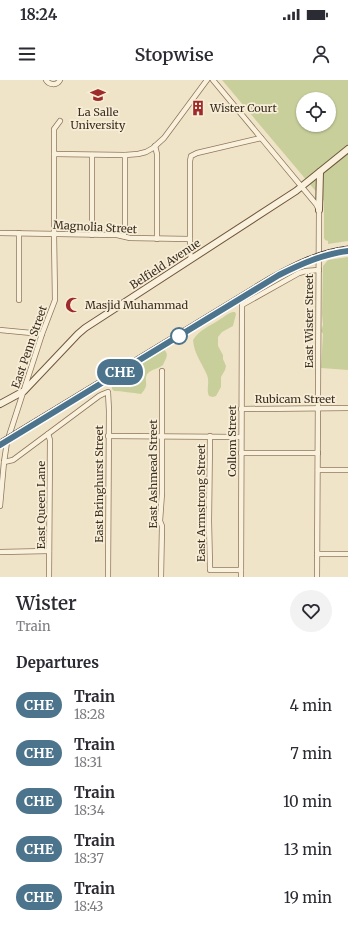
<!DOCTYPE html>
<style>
:root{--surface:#fff;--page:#f2f2f3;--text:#2b2b33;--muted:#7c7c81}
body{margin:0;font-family:Merriweather,serif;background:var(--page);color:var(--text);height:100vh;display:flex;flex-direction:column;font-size:15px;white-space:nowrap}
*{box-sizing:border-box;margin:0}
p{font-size:13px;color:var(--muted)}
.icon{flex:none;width:22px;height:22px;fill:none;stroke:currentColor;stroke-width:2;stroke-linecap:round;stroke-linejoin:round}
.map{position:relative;height:497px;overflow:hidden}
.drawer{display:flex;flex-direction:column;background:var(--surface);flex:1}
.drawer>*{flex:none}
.badge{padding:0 8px;border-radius:13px;font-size:14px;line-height:26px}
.controls{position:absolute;left:296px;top:12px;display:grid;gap:8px}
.controls a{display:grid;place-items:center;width:40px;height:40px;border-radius:50%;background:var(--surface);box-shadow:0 1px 3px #0004;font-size:20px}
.map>.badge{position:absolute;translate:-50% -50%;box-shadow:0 0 0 2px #fff}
h2{padding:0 16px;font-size:15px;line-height:36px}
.round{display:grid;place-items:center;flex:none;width:42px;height:42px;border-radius:21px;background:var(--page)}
.head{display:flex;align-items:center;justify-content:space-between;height:68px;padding:0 16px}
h1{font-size:19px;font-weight:600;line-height:30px}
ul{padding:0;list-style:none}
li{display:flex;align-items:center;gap:12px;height:48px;padding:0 16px}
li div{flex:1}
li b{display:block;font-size:15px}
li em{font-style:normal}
li .badge{min-width:44px;font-weight:700;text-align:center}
.status{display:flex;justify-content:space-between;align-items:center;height:28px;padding:0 20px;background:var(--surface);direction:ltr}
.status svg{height:11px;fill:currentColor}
header{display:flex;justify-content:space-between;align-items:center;height:52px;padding:0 16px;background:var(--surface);font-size:18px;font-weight:600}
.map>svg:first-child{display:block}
.green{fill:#c9cf9b;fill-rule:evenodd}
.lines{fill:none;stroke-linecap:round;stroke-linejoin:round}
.street-casing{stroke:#8d765c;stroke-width:6}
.secondary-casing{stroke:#6f573f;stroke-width:8}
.street{stroke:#faf1dc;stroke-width:4.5}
.secondary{stroke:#faf1dc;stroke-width:6}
.rail-casing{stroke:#3d2e20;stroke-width:3}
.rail{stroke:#f7eed8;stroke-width:1.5;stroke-dasharray:4.5;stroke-linecap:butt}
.line-casing{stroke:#fff;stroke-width:9}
.line{stroke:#4c748c;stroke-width:6}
.stop-dot{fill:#fff;stroke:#4c748c;stroke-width:2}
.labels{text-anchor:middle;stroke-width:3.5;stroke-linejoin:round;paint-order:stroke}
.poi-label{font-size:11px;fill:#3d2e20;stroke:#f7eed8;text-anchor:start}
.street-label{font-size:11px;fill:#3d2e20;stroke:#f7eed8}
</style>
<div class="status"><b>18:24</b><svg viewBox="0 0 49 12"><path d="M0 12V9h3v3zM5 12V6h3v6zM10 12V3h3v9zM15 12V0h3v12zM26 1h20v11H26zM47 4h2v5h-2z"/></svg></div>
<header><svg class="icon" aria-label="menu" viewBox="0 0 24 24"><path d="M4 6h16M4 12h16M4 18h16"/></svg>Stopwise<svg class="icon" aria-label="person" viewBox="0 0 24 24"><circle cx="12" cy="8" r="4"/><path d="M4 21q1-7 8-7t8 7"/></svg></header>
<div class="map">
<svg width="348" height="497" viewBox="0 0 348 497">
<rect width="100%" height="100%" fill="#f0e4c8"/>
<g class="green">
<path d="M222 0H348V161L328 164V161L325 160 324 158V121ZM303 19H329V45H303Z"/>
<path d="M348 177V290L321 288 323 254 321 251 323 245 322 234 323 186 328 180Z"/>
<path d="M233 232H235L236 234 233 246 222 252 218 257V266L223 275V279L226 286 225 290 221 297V307L216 316 213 317 209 316C206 310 210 302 207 295 202 283 194 274 193 260 199 250 210 246 219 240 224 237 228 233 233 232Z"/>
<path d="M164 270C170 274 165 280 163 285 158 289 152 289 148 293 144 298 147 301 146 306 145 309 143 312 141 314 132 313 122 311 114 311L112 309V305L128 293Z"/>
</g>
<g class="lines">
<g class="street-casing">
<g id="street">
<path d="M46 0C49 5 57 6 60 0"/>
<path d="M213 0 316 124 319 130 317 497"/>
<path d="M155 66 157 74V159"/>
<path d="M54 74 125 75 138 74 146 72 153 68 164 58 207 0"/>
<path d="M0 153 117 155 130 158 190 159"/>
<path d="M92 155V75"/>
<path d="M123 156 125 151V75"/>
<path d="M191 179 190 171V81L191 76 197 73 261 58"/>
<path d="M19 220V153"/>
<path d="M0 250 42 254"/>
<path d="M241 329 348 328"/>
<path d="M48 354 50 360 49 497"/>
<path d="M108 356 241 357"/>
<path d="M210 356 209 441 210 488V490H241"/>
<path d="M241 373H318"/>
<path d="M4 382 13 380 99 316 103 314 108 312 109 331 108 497"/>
<path d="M318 390H348"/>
<path d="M0 426 4 382 7 362 42 254 55 220 54 154V49L60 41"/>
<path d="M0 472 49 471"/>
<path d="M317 474H348"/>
<path d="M161 497 162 446 160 441 162 413V291"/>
<path d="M241 497 242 225 299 193 306 191 319 190"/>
</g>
</g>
<g class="secondary-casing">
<g id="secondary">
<path d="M319 130 320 92"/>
<path d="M0 324 24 311 78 254 85 248 296 111 348 69"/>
</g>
</g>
<use href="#street" class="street"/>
<use href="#secondary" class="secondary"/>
<g class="rail-casing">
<path id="rail" d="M0 361 271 196C295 183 320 170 348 167"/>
</g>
<use href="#rail" class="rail"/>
</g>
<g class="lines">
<g class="line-casing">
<path id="line" d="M0 365 279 195C301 184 323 174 348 171"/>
</g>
<use href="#line" class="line"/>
</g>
<defs>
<g id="university-bare" transform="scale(1.2)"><path d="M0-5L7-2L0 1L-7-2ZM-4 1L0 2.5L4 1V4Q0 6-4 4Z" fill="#9e2a2b" stroke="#f7eed8" stroke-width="2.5" paint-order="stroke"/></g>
<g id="building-bare" transform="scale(1.2)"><path d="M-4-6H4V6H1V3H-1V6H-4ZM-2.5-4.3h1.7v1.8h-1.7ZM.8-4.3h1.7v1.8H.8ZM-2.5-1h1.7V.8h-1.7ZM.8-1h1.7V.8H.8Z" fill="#9e2a2b" stroke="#f7eed8" stroke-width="2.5" paint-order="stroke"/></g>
<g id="mosque-bare" transform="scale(1.2)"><path d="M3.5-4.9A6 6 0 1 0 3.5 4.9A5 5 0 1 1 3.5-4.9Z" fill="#9e2a2b" stroke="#f7eed8" stroke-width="2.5" paint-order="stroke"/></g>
</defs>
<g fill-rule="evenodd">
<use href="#university-bare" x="98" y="15"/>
<use href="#building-bare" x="198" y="28"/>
<use href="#mosque-bare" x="73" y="225"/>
</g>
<circle class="stop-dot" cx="179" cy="256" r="8"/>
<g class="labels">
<g class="poi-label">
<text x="210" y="32">Wister Court</text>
<text x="98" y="36" text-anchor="middle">La Salle<tspan x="98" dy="13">University</tspan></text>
<text x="85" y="229">Masjid Muhammad</text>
</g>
<g class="street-label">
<text transform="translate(95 147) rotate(3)" y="4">Magnolia Street</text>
<text transform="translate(165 184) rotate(-33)" y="4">Belfield Avenue</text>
<text transform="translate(309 241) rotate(-90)" y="4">East Wister Street</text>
<text transform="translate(29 267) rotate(-71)" y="4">East Penn Street</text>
<text x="295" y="323">Rubicam Street</text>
<text transform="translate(232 361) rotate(-90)" y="4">Collom Street</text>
<text transform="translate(153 394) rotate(-90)" y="4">East Ashmead Street</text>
<text transform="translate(99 404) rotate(-90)" y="4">East Bringhurst Street</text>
<text transform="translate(201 423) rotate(-90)" y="4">East Armstrong Street</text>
<text transform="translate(41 425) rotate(-90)" y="4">East Queen Lane</text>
</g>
</g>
</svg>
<div class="controls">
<a><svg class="icon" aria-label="locate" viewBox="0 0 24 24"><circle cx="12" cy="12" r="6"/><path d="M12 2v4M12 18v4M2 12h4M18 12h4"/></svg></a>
</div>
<b class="badge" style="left:120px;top:292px;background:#4c748c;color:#fff">CHE</b>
</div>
<section class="drawer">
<div class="head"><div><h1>Wister</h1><p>Train</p></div><a class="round"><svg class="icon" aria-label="heart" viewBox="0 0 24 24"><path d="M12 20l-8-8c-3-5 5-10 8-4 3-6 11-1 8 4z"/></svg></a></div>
<h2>Departures</h2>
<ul>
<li><span class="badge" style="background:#4c748c;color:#fff">CHE</span><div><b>Train</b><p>18:28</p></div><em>4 min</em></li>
<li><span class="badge" style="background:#4c748c;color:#fff">CHE</span><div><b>Train</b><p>18:31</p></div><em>7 min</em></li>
<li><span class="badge" style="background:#4c748c;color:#fff">CHE</span><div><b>Train</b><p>18:34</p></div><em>10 min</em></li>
<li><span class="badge" style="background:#4c748c;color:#fff">CHE</span><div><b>Train</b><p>18:37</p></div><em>13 min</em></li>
<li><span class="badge" style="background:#4c748c;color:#fff">CHE</span><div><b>Train</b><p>18:43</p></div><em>19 min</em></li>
</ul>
</section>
